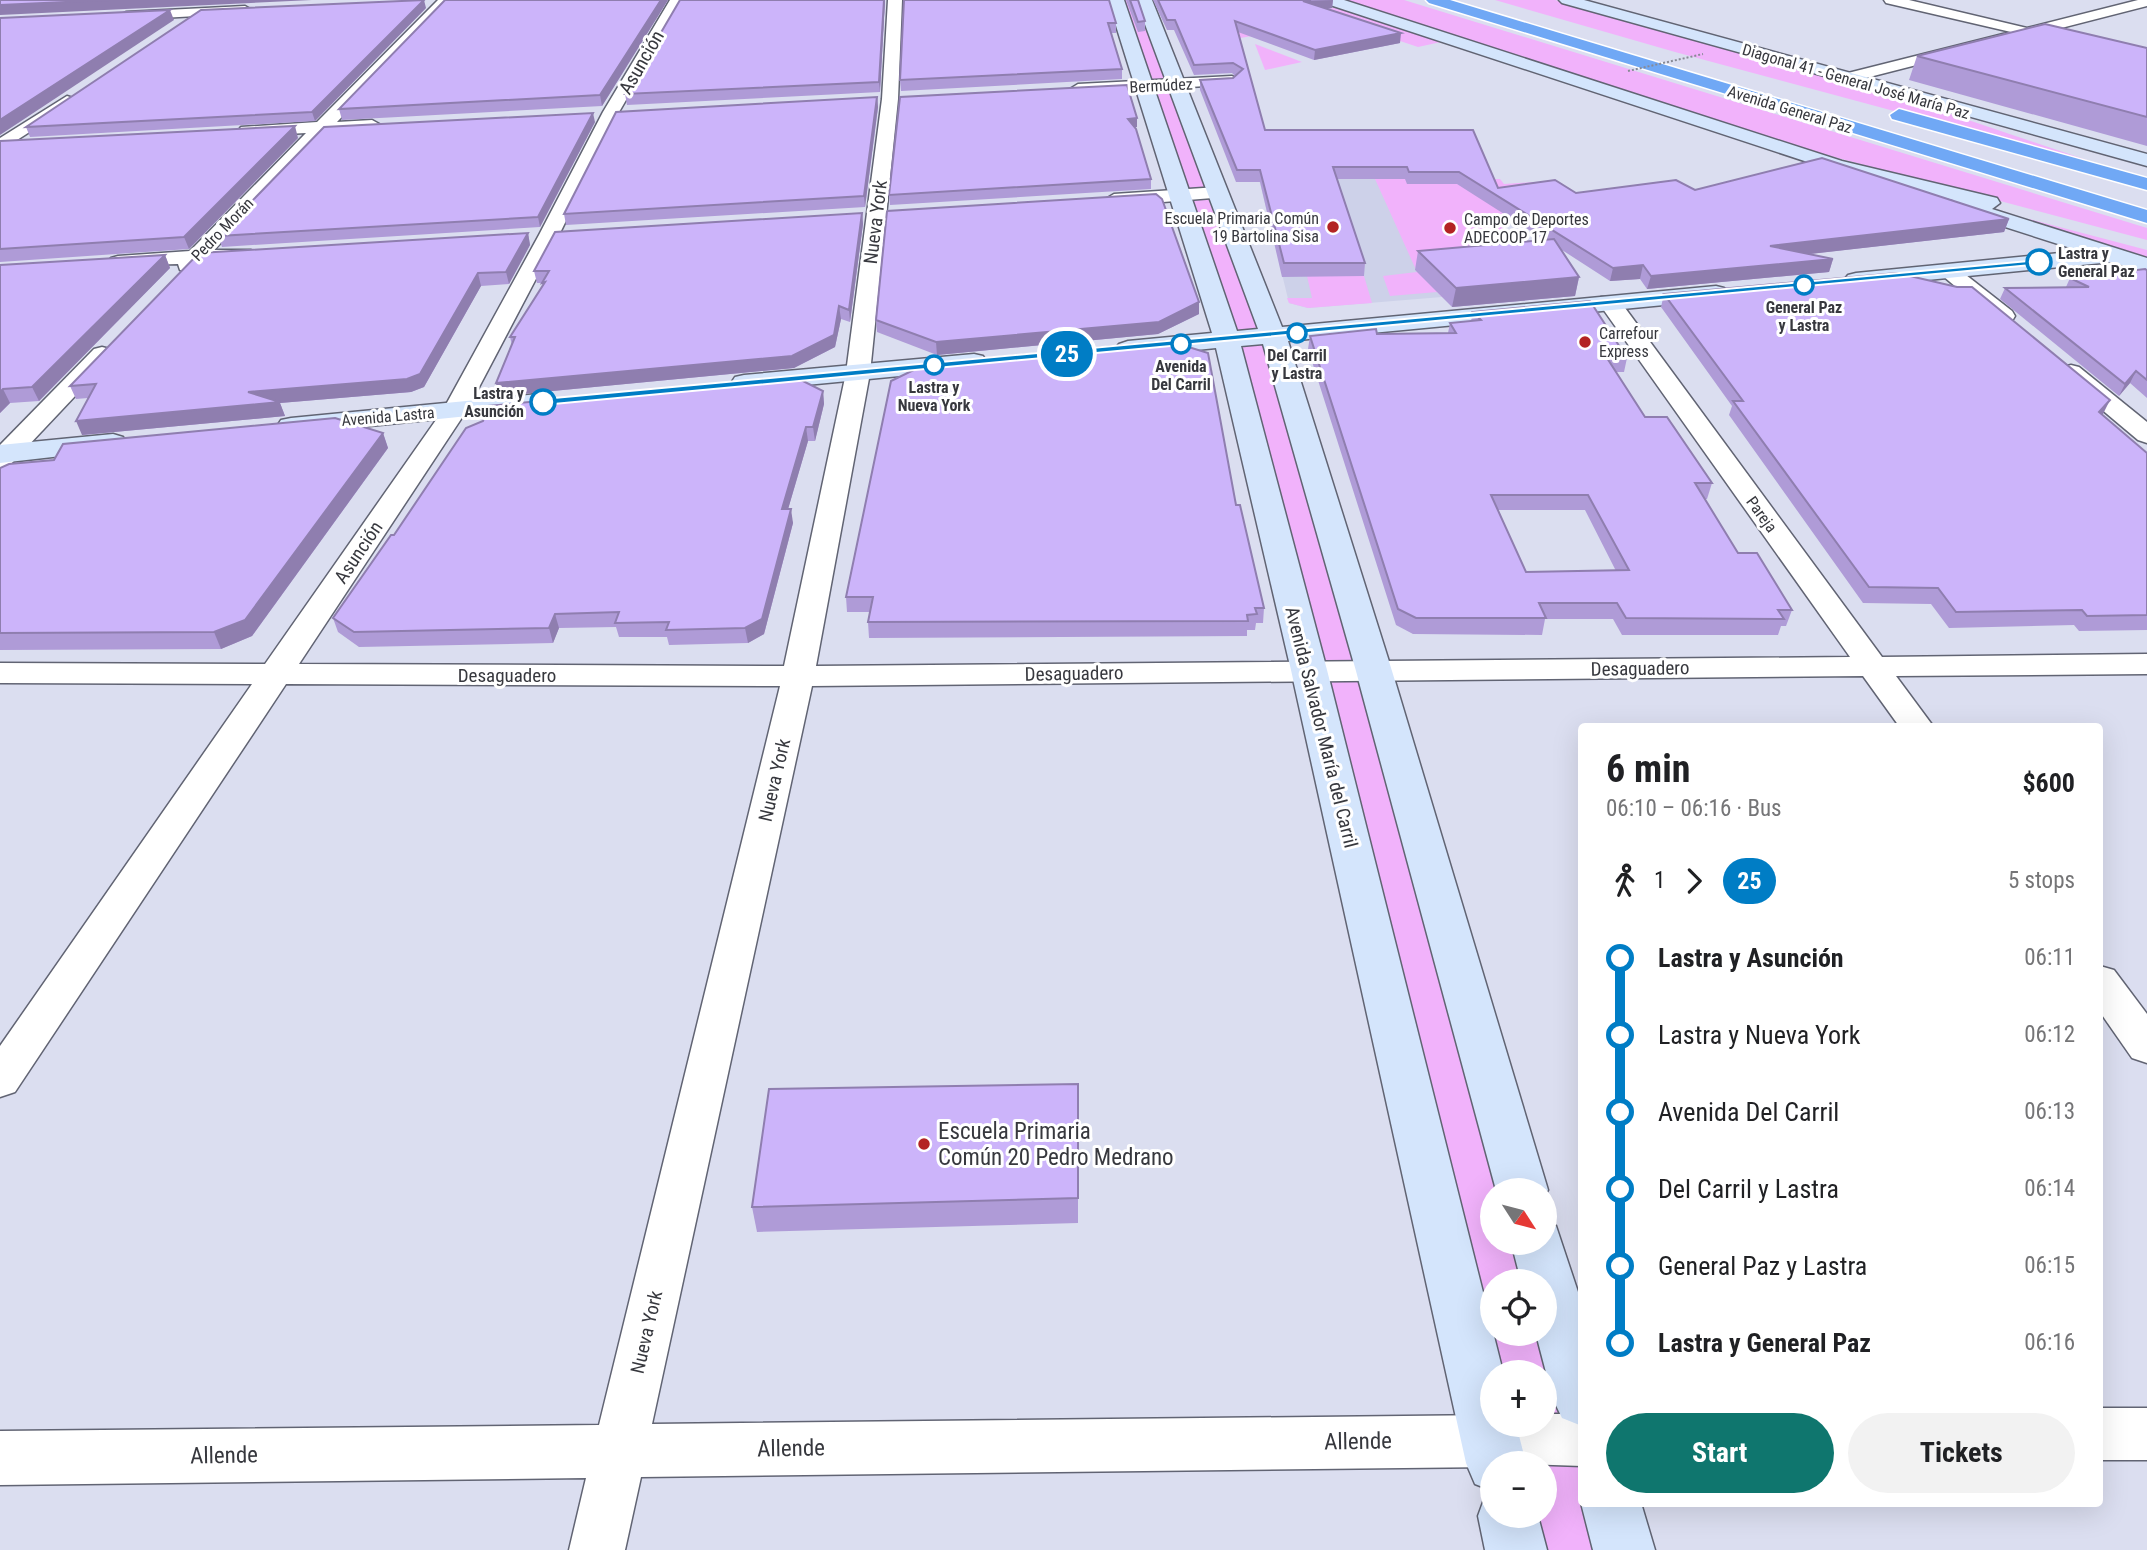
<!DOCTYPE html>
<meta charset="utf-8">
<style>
:root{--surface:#fff;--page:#f2f2f2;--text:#202124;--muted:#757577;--accent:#0f766e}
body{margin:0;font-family:"Roboto Condensed",sans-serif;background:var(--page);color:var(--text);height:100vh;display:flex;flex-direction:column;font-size:26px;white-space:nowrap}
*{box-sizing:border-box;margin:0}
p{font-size:23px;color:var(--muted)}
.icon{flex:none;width:38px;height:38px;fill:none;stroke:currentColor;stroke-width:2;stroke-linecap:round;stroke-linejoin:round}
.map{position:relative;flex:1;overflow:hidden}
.panel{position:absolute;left:1578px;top:723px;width:525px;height:784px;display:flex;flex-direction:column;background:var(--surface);border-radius:7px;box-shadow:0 7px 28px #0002}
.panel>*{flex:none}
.badge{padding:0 14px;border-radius:23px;font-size:24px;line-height:46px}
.needle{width:46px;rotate:126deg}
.fabs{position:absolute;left:1480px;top:1178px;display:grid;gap:14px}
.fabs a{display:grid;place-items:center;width:77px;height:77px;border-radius:50%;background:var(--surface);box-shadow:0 7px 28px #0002;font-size:35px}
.map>.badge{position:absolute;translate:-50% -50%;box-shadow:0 0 0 4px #fff}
.legs{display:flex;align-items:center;gap:10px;height:77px;padding:0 28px;font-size:23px}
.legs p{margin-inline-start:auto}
.head{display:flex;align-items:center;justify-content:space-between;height:119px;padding:0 28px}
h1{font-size:38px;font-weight:700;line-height:52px}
.cta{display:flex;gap:14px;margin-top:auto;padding:14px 28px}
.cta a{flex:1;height:80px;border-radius:42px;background:var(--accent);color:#fff;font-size:28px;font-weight:700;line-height:80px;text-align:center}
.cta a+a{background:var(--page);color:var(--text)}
ul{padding:0 28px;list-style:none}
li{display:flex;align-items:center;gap:24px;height:77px;font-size:26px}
li i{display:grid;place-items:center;width:10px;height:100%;margin:0 9px;background:currentColor}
li i::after{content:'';width:18px;height:18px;margin:-9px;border:5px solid;border-radius:50%;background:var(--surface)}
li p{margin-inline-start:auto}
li:first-child i{background:linear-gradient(#0000 50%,currentColor 0)}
li:last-child i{background:linear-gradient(currentColor 50%,#0000 0)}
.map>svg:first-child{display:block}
.built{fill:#cdd1e9}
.green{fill:#f1b2fb;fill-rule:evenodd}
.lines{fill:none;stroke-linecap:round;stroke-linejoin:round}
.street-casing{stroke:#616473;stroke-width:3}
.secondary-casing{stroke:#616473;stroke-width:3}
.highway-casing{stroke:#fff;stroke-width:3}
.street{fill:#fff;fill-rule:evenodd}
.secondary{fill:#d4e5fc;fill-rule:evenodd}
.highway{fill:#70a8f5;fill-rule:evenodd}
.path-bridge{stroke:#888a95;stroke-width:2;stroke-dasharray:2 2;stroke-linecap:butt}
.wall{fill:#af9bd7;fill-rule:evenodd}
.shaded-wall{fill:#8f7eaf}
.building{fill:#ccb4fa;stroke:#8f7eaf;stroke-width:2;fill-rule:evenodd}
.line-1{fill:#007dc5;stroke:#fff;stroke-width:2}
.poi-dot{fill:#b32323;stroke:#fff;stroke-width:2.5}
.stop-1-dot{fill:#fff;stroke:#007dc5;stroke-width:3.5}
.labels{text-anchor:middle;stroke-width:6;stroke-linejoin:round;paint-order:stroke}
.far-street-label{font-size:16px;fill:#37383e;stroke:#fff}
.far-poi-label{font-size:16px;fill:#37383e;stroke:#fff;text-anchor:start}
.far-stop-label{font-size:16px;font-weight:bold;fill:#37383e;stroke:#fff}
.street-label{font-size:19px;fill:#37383e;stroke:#fff}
.near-poi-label{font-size:23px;fill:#37383e;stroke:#fff;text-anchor:start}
.near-street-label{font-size:23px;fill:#37383e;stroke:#fff}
</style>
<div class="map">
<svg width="2147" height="1550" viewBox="0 0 2147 1550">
<rect width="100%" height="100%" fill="#dbdef0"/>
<path class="built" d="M1471 142 1415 270 1442 297 1308 308 1289 303 1256 167Z"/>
<g class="green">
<path d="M1116 0H1144L1273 335 1522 1190H1493V1242L1537 1243 1582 1399V1503L1624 1550H1516L1508 1516H1545V1463H1496L1227 340ZM1493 1281H1545V1334H1493ZM1493 1372H1545V1424H1493Z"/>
<path d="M1339 0H1404L2147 228V240L1789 145Z"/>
<path d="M1495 0H1555L1900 97 2128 174 1675 52Z"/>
<path d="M1336 8 1441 42 1418 47 1340 21 1223 41 1252 13Z"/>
<path d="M1255 44 1302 62 1265 70Z"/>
<path d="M1375 179H1500L1504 184 1535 182 1575 206 1487 217 1520 240 1549 287 1442 297 1437 292 1390 296 1383 276 1417 272Z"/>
<path d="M2029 219 2147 250V261L2023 221Z"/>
<path d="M1307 276H1364L1372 303 1308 308 1289 303 1287 298H1312Z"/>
</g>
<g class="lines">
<g class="street-casing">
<g id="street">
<path d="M438 0H453L337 122 372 120 381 125 378 129 327 132 214 250H251L254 254 251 258 202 263C194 271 190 273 180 270L178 264 111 266 108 262 111 258 118 256 190 251 306 133 247 136 241 135 238 131 241 127 317 122Z"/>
<path d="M670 0H684L619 112 559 235 467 410 299 664 784 666 846 373 882 99 888 0H902L898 99 870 373 816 666 1850 657 1598 302 1601 297H1617L1882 657 2147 654V674L1896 676 1933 726H1899L1863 676 812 686 652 1424 1493 1415V1424H1545V1414H1582V1466L1493 1463V1467L641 1477 625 1550H569L586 1478 0 1485V1431L599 1425 780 686 286 684 15 1092 0 1097V1046L252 684 0 683V663L265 664 443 410 539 235 603 112Z"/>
<path d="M1884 0H1909L2027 28 2138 0H2147V6L1846 83 1840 81 1838 78 1840 75 2011 32 1886 3Z"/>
<path d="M245 6 252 10 250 13 126 20 119 16 126 12Z"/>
<path d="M1232 76 1240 81 1238 84 1078 94 1070 89 1078 84Z"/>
<path d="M67 96 73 98 75 101 73 104 0 151V138Z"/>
<path d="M1218 187 1228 193 1225 197 1114 206 1104 200 1114 194Z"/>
<path d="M1950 266 1957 268 2012 311 2015 316 2012 321H1996L1943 276 1939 272 1943 268Z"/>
<path d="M102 347 110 349 114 354 110 359 9 466 0 468V445L94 349Z"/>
<path d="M2071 365 2079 367 2147 422V443L2138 440 2063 377 2059 372 2063 367Z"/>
<path d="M2100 966 2114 970 2147 1014V1063L2132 1058 2100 1012Z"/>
<rect x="2100" y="1408" width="47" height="52"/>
</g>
</g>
<g class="secondary-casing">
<g id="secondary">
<path d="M1108 0H1124L1237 331 1258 329 1136 0H1152L1282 327 1716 286 1724 288 1728 293 1724 298 1716 300 1288 341 1392 671 1548 1190 1545 1195V1190H1496L1356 671 1263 344 1241 346 1327 670 1503 1372H1493V1424H1516L1526 1463H1493V1491L1475 1484 1466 1463 1291 670 1216 348 1128 357 1119 354 1115 349 1119 344 1128 341 1212 333Z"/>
<path d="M1321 0H1344L1842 161 1997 198 2000 203 1992 209 2147 258V273L2112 262 1856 287 1848 285 1844 280 1848 275 1856 273 2080 251 1952 210 1949 205 1953 200 1873 179H1859L1324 3Z"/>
<path d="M1559 0H1584L2147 154V166L1562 3Z"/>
<path d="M974 354 983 356 987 362 983 368 744 391 735 389 731 383 735 377 744 375Z"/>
<path d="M538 394 548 396 552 402 548 408 291 434 281 432 277 426 281 420 291 418Z"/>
<path d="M113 434 123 437 127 443 123 449 0 463V445Z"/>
<path d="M1545 1222 1556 1226 1582 1304V1426L1562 1418 1553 1399 1536 1334H1545V1281H1521L1511 1242H1545Z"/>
<path d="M1493 1492V1516H1538L1547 1550H1485L1478 1516 1486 1494Z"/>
<path d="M1582 1500V1503H1641L1655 1550H1593L1581 1503Z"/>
</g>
</g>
<g class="highway-casing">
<g id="highway">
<path d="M1426 0H1450L2147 210V223L1429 3Z"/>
<path d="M1899 109 2147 178V190L1892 119 1890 115Z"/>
</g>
</g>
<use href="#street" class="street"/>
<use href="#secondary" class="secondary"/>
<use href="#highway" class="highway"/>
<path class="path-bridge" d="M1628 71 1703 54"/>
</g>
<g class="wall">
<path d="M668 0 602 106 342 120 339 109Z"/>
<path d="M885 0 880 92 627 105 625 94Z"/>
<path d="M904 0 1116 23V33H1111L1122 69V79L901 91 900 80Z"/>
<path d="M1126 0H1138L1145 21V31L1138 32Z"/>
<path d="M1153 0H1333L1332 8 1328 9 1400 43 1314 60 1238 32 1265 130H1473L1498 188 1576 193 1695 190 2009 219 2004 232 1809 254 1833 259 1829 272 1647 289 1640 279 1610 281 1562 250 1579 277 1575 296 1452 307 1415 270 1418 251 1545 240 1457 184H1407L1405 179H1337L1365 263 1364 276 1282 277 1260 182H1236L1200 90V80L1233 78 1235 76 1232 73 1194 75 1174 30H1167Z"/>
<path d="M426 8 315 121 30 137 26 127Z"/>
<path d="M2147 48V146L1909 80 1917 56Z"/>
<path d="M877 97 878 107 865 207 566 225 564 214Z"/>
<path d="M900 97 1137 127H1135L1151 179V189L890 205 889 195Z"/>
<path d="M595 122 540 227 222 247 218 236Z"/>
<path d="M298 138 189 249 0 262V141Z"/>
<path d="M862 213 863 224 850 322 841 319 835 347 794 368 499 396 496 383 512 345 510 337 543 286 542 283H537L534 271Z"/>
<path d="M528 233 530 245 509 284 481 286 424 387 411 392 280 403 285 416 82 435 88 398 76 399 70 386Z"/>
<path d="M165 255 170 268 39 401 10 403 0 413V265Z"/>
<path d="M2147 270V398L2130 383 2119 396 2000 299 2005 288 2066 287 2070 278Z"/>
<path d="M1664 294 2103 415 2147 453V630L2079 631 2074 625 1949 628 1931 604 1863 603 1729 415 1732 406 1661 307Z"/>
<path d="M1199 302V314L1158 334 937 355 877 332 876 320Z"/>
<path d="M1473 312 1627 358 1624 372H1616L1645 417 1712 483 1707 499H1704L1738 553 1792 610 1786 626H1781L1778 635H1622L1613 619H1545L1542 635 1413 634 1396 625 1308 349 1310 336 1377 334 1448 333 1450 323 1471 321ZM1498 510H1585L1616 571 1526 572Z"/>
<path d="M823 391 824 404 815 441H808L788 509 793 523 764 634 748 643 669 645 667 637H619L616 627 559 628 553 643 359 647 338 632 333 618 394 535Z"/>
<path d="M383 433 388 448 252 636 221 649 0 650V468Z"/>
<path d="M1236 505 1264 608 1263 623H1256L1255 630H1247V636L869 638 868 622 870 612H847L846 597Z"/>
<path d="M1078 1084V1223L757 1232 752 1207Z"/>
</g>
<g class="shaded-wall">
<path d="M109 0H312L0 15V5Z"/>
<path d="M424 0 426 8 315 121 312 112Z"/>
<path d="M661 0H668L602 106 600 95Z"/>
<path d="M884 0H885L880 92 879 82Z"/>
<path d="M1333 0 1332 8 1302 10 1303 1Z"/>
<path d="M170 10 174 20 0 135V120Z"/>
<path d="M1401 33 1400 43 1314 60 1315 50Z"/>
<path d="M877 97 878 107 865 207 864 196Z"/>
<path d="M593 113 595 122 540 227 538 217Z"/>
<path d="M1137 118V127L1128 128V119Z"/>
<path d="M295 126 298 138 189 249 184 237Z"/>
<path d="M862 213 863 224 850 322 849 310Z"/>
<path d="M2009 219 2004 232 1766 259 1770 246Z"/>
<path d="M528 233 530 245 509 284 506 272Z"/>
<path d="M165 255 170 268 39 401 32 387Z"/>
<path d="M1833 259 1829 272 1647 289 1651 276Z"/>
<path d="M1643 265 1640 279 1610 281 1613 268Z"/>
<path d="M478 273 481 286 424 387 411 392 280 403 285 416 82 435 76 421 248 392Z"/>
<path d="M1579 277 1575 296 1452 307 1456 288Z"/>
<path d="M1199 302V314L1158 334 937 355 936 342Z"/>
<path d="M839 306 841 319 835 347 794 368 499 396 496 383Z"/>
<path d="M2136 371 2130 383 2119 396 2125 384Z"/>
<path d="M3 389 10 403 0 413V392Z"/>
<path d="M823 391 824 404 815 441 813 427Z"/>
<path d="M2110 400 2103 414 2093 426 2099 412Z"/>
<path d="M806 427 808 441 784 523 782 509Z"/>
<path d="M383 433 388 448 252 636 221 649 214 632Z"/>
<path d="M791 509 793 523 764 634 748 643 745 628Z"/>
<path d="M555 614 559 628 553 643 549 628Z"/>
</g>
<g class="building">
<path d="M0 0H109L0 5Z"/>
<path d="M424 0 312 112 26 127 201 10Z"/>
<path d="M445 0H661L600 95 339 109Z"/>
<path d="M680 0H884L879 82 625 94Z"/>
<path d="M904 0H1109L1116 23H1108L1122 69 900 80Z"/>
<path d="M1130 0H1138L1145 21 1138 22Z"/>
<path d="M1158 0H1311L1303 1 1401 33 1315 50 1235 21 1265 130H1473L1498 188 1555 180 1576 193 1676 180 1695 190 1822 158 2009 219 1770 246 1833 259 1651 276 1643 265 1613 268 1459 172H1409L1407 167H1333L1365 263H1284L1260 170H1237L1200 80 1233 78 1243 69 1233 63 1194 65 1175 20H1167Z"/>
<path d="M170 10 0 120V18Z"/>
<path d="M2045 24 2147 48V117L1917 56Z"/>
<path d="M1127 85 1137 118 1128 119 1136 129 1151 179 889 195 900 97Z"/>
<path d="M877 97 864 196 564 214 616 112Z"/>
<path d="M593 113 538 217 218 236 324 127Z"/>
<path d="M295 126 184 237 0 249V141Z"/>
<path d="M1156 194 1162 199 1199 302 1159 322 936 342 876 320 887 211Z"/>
<path d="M862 213 849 310 839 306 834 335 792 356 496 383 515 337H510L545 282 542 283 549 271H534L555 232Z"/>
<path d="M528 233 506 272 478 273 420 374 407 379 248 392 280 402 76 421 96 384 70 386 199 253Z"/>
<path d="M1554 239 1579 277 1456 288 1418 251Z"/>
<path d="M165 255 32 387 3 389 0 392V265Z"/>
<path d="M2145 269 2147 270V380L2136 371 2125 384 2005 288 2089 287 2070 278Z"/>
<path d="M1897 273 1957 287H1972L2110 400 2099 412 2147 453V615L2087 616 2082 610 1956 612 1938 588 1869 587 1733 401H1743L1664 294Z"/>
<path d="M1590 301 1627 358H1607L1645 417H1667L1712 483H1695L1738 553H1757L1792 610H1778L1784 619 1626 618 1617 603H1539L1546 618H1416L1398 609 1310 336 1376 329 1377 334 1456 333 1450 323 1481 320 1473 312ZM1491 495H1588L1629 570 1526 572Z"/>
<path d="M1169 341 1208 353 1236 505H1240L1264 608H1255L1257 614 1247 615 1248 621 868 622 873 597H846L891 381 926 364Z"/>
<path d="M795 377 823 391 813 427H806L782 509H791L762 619 745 628 666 630 669 622 615 623 619 612 555 614 549 628 354 632 333 618 391 535H394L466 428 483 421 488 406Z"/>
<path d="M335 418 383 433 245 620 214 632 0 633V468L9 464 54 460 63 444Z"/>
<path d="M1078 1084V1198L752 1207 769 1089Z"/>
</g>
<path class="line-1" d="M2039 260 2041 264 543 405 538 402 543 399Z"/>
<g class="poi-dot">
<circle cx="1333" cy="227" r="7"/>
<circle cx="1450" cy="228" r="7"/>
<circle cx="1585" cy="342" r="7"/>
<circle cx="924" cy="1144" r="7"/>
</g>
<g class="stop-1-dot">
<circle cx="2039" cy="262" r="12"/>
<circle cx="1804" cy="285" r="9"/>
<circle cx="1297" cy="333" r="9"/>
<circle cx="1181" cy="344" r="9"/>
<circle cx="934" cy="365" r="9"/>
<circle cx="543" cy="402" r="12"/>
</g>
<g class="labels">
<g class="far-street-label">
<text transform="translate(1856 81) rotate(16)" y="6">Diagonal 41 - General José María Paz</text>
<text transform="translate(1161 85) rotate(-3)" y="6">Bermúdez</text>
<text transform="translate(1790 109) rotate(17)" y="6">Avenida General Paz</text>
<text transform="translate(222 229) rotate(-46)" y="6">Pedro Morán</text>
<text transform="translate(388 416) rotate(-5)" y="6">Avenida Lastra</text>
<text transform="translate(1762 514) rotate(54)" y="6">Pareja</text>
</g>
<g class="far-poi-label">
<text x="1319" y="224" text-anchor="end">Escuela Primaria Común<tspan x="1319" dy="18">19 Bartolina Sisa</tspan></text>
<text x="1464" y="225">Campo de Deportes<tspan x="1464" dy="18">ADECOOP 17</tspan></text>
<text x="1599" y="339">Carrefour<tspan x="1599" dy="18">Express</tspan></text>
</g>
<g class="far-stop-label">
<text x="2058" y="259" text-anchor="start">Lastra y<tspan x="2058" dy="18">General Paz</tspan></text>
<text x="1804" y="313">General Paz<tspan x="1804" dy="18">y Lastra</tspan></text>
<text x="1297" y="361">Del Carril<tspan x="1297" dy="18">y Lastra</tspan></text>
<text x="1181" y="372">Avenida<tspan x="1181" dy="18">Del Carril</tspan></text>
<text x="934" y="393">Lastra y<tspan x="934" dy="18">Nueva York</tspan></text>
<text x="524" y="399" text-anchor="end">Lastra y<tspan x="524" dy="18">Asunción</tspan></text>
</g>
<g class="street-label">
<text transform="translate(641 62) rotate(-60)" y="7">Asunción</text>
<text transform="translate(875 222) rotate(-83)" y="7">Nueva York</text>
<text transform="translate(358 552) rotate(-56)" y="7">Asunción</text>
<text transform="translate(1640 668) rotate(-1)" y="7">Desaguadero</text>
<text transform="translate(1074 673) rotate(-1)" y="7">Desaguadero</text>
<text x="507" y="682">Desaguadero</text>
<text transform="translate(1322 727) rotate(76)" y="7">Avenida Salvador María del Carril</text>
<text transform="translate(774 780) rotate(-77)" y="7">Nueva York</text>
<text transform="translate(646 1332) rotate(-77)" y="7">Nueva York</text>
</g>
<g class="near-poi-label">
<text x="938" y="1139">Escuela Primaria<tspan x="938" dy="26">Común 20 Pedro Medrano</tspan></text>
</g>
<g class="near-street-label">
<text transform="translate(1358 1441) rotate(-1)" y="8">Allende</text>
<text transform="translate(791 1448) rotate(-1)" y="8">Allende</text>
<text transform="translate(224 1455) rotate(-1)" y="8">Allende</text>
</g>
</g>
</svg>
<div class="fabs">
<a><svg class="needle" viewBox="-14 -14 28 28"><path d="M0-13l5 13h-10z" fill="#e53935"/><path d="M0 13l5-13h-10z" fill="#757577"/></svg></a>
<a><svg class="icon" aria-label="locate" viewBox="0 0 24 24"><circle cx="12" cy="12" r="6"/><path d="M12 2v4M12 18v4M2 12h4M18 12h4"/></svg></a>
<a>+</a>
<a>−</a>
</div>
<b class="badge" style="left:1067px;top:354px;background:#007dc5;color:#fff">25</b>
<section class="panel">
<div class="head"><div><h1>6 min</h1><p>06:10 – 06:16 · Bus</p></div><b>$600</b></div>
<div class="legs"><svg class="icon" aria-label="walk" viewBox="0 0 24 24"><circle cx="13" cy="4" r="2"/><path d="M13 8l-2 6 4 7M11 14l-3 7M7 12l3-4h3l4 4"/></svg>1<svg class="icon" aria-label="forward" viewBox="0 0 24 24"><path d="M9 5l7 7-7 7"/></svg><b class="badge" style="background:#007dc5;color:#fff">25</b><p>5 stops</p></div>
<ul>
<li><i style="color:#007dc5"></i><b>Lastra y Asunción</b><p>06:11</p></li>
<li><i style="color:#007dc5"></i><span>Lastra y Nueva York</span><p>06:12</p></li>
<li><i style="color:#007dc5"></i><span>Avenida Del Carril</span><p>06:13</p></li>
<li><i style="color:#007dc5"></i><span>Del Carril y Lastra</span><p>06:14</p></li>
<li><i style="color:#007dc5"></i><span>General Paz y Lastra</span><p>06:15</p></li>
<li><i style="color:#007dc5"></i><b>Lastra y General Paz</b><p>06:16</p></li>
</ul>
<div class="cta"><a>Start</a><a>Tickets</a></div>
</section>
</div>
